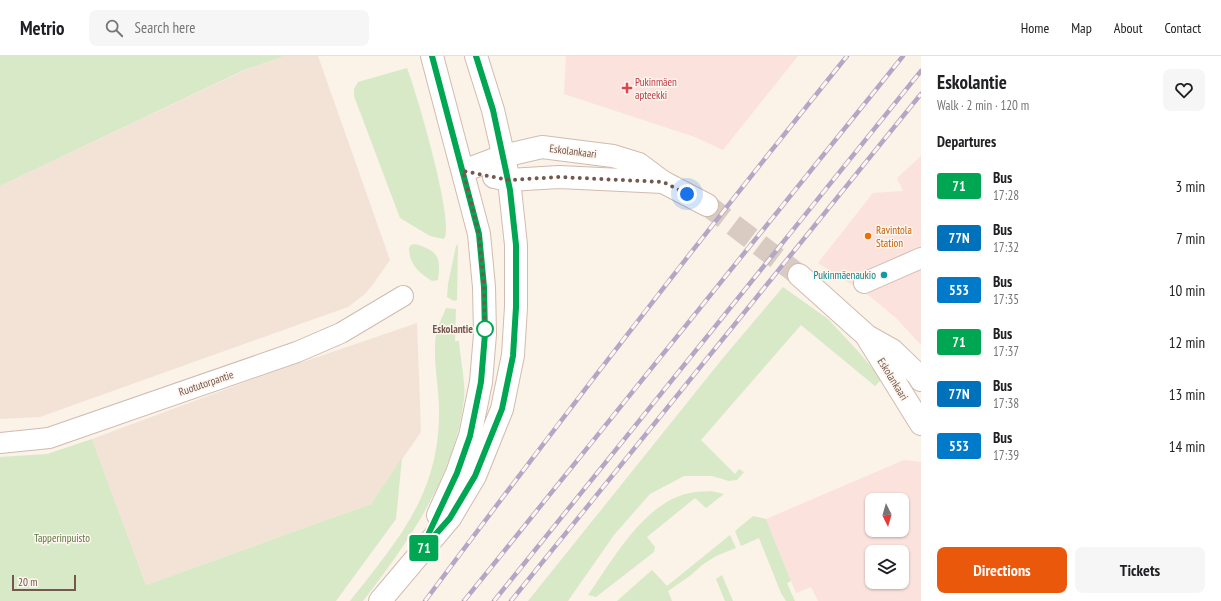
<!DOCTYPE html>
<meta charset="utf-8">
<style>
:root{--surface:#fff;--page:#f6f6f6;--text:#202124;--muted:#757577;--line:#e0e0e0;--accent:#ea580c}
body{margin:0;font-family:"PT Sans Narrow",sans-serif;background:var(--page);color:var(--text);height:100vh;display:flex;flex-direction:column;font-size:15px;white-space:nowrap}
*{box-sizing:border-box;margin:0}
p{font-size:13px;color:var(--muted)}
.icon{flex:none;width:22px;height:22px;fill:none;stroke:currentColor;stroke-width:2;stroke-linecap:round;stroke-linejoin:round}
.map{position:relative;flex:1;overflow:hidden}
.panel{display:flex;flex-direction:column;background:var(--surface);width:300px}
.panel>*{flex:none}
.badge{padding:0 8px;border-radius:3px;font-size:14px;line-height:26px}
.needle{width:26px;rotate:175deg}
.buttons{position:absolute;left:865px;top:437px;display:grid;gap:8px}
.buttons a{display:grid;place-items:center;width:44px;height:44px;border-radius:8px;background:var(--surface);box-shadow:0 1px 3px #0004;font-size:20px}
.scale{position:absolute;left:12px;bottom:10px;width:64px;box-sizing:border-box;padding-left:4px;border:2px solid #74574d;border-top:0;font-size:11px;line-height:14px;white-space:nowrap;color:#74574d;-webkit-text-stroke:3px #fef6ee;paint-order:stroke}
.you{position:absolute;width:20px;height:20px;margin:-10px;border:3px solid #fff;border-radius:50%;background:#1a73e8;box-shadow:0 0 0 6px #1a73e833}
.map>.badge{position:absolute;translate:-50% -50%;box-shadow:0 0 0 2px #fff}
h2{padding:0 16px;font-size:15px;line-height:36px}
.round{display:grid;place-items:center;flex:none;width:42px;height:42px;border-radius:8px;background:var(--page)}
.overview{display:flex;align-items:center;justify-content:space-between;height:68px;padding:0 16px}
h1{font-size:19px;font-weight:600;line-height:30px}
.action{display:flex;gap:8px;margin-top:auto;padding:8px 16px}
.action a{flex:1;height:46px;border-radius:8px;background:var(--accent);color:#fff;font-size:16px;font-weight:600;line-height:46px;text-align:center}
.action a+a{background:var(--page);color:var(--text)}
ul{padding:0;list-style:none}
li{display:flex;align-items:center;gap:12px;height:52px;padding:0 16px}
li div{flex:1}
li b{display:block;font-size:15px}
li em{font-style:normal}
li .badge{min-width:44px;font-weight:700;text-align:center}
header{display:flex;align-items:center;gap:24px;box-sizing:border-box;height:56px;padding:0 20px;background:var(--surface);border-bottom:1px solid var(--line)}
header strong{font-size:19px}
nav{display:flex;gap:22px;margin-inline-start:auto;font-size:14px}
.search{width:280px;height:36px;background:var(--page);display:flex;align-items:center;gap:10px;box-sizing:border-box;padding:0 14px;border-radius:8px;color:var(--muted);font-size:15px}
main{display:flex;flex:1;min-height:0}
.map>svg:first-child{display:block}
.residential{fill:#f3e3d7}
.commercial{fill:#fbe2dc;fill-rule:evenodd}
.green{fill:#d8e9c7}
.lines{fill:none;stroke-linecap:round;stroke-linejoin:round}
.secondary-tunnel{stroke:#d9cbc1;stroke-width:22;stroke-dasharray:22 11;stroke-linecap:butt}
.street-casing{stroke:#cfbbb1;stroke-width:22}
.secondary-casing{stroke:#d2bbaf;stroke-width:24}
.street{stroke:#fff;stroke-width:20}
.secondary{stroke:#fff;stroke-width:22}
.rail-casing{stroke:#b4a6c5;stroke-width:4.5}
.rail{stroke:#fef6ee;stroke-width:3;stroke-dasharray:9;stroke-linecap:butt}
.line-casing{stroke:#fff;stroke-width:9}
.line{stroke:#00a651;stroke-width:6}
.walk{stroke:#74574d;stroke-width:4;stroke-dasharray:0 7.2}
.health-dot{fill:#e0444e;stroke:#fef6ee;stroke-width:1.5}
.food-dot{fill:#e8710a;stroke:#fef6ee;stroke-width:1.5}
.culture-dot{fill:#0f9aa8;stroke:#fef6ee;stroke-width:1.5}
.stop-dot{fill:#fff;stroke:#00a651;stroke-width:2}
.labels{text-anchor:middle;stroke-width:3;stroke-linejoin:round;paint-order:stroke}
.health-label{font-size:11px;fill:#be3a42;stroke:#fef6ee;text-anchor:start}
.street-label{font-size:11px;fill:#74574d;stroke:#fef6ee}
.food-label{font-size:11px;fill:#c56008;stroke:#fef6ee;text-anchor:start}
.culture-label{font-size:11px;fill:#0d838f;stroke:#fef6ee;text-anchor:end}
.stop-label{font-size:11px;font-weight:bold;fill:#74574d;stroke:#fef6ee;text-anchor:end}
.park-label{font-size:11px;fill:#5a7945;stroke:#fef6ee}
</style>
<header>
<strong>Metrio</strong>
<div class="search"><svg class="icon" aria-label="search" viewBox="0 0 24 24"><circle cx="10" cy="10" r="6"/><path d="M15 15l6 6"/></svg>Search here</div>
<nav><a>Home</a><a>Map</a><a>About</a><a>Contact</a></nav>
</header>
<main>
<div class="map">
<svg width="921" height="545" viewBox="0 0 921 545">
<rect width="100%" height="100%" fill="#fbf2e8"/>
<g class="residential">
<path d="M285 0H318L390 204 374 227 365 238 348 251 40 361 0 363V130L243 15Z"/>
<path d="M417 267 421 376 371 448 146 529 92 383 259 321Z"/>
</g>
<g class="commercial">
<path d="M566 0H798L723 94 695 81 564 38Z"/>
<path d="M921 100V289L897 263 871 241 818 207 873 137 903 135 897 122Z"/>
<path d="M904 404 921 406V545H818L811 531 796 537 766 463ZM872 444H902V474H872ZM872 496H902V526H872Z"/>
</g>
<g class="green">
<path d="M0 0H285L242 15 0 130Z"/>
<path d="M407 12C416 35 455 167 444 183L430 180 400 162 354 40V33L358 26Z"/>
<path d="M415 188C439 195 441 202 438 224L432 225C419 217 409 208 409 192L411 189Z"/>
<path d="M458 188 457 244 454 245 447 241 448 228 456 190Z"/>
<path d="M783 231 828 263 856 293 882 323 875 330 801 269 701 384 735 418 739 413 744 416 737 424 729 425 712 420H684L650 438 614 479 568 545H528L723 302Z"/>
<path d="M446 252 456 253 455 285H459C460 301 466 329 464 343 456 418 408 487 363 545H350C397 485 438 440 439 360 440 333 432 305 436 278 438 269 443 260 446 252Z"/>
<path d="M92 383 146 529 371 448 402 402 396 463 336 545H0V401L47 398Z"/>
<path d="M711 435 724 438 706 452 695 442 647 481 655 491 654 496 596 541 588 539C613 504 644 446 690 437 696 435 704 436 711 435Z"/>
<path d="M753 460 766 463 791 525 787 527 795 545H786L781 537 759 482 741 490 735 475Z"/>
<path d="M730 479 736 492 716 500 702 509 691 519 668 535 672 545H617L652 514 667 530Z"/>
<path d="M722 519 733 545H725L716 523Z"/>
</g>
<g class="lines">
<path class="secondary-tunnel" d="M707 149 799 219"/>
<g class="street-casing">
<g id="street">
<path d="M864 227 921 202"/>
<path d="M0 387 49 382 297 296 341 277 403 240"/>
</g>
</g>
<g class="secondary-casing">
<g id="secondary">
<path d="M432 0 479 178 484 231 485 278 481 326 470 380 457 417 438 459"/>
<path d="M463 115 503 100 542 91 613 100 639 108 663 126 707 149"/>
<path d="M494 121 509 124 559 121 663 126"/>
<path d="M799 219 867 280 892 294 918 319 921 324"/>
<path d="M867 281 921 368"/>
<path d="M380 545 450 462 475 420 502 353 513 299 516 251V189L509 124 493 54 476 0"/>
</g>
</g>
<use href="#street" class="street"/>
<use href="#secondary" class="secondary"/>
<g class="rail-casing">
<g id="rail">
<path d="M425 545C562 361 703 179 847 0"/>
<path d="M464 545 903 0"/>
<path d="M494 545 921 15"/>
<path d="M511 545 921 38"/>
</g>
</g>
<use href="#rail" class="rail"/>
</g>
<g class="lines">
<g class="line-casing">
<path id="line" d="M432 0 479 178 484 231 485 278 481 326 470 380 457 417 420 496 450 462 475 420 502 353 513 300 516 251V189L510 134 493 54 476 0"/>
</g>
<use href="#line" class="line"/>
<path class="walk" d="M485 273V278L484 231 479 178 463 115 509 124 559 121 663 126 687 138"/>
</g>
<path class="health-dot" d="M625 26h4v4h4v4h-4v4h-4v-4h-4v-4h4z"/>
<circle class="food-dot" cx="868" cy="180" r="4"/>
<circle class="culture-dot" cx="884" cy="219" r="4"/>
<circle class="stop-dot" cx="485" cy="273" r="8"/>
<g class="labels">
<g class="health-label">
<text x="635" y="30">Pukinmäen<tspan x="635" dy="13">apteekki</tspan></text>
</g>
<g class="street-label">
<text transform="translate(573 95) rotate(7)" y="4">Eskolankaari</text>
<text transform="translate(893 323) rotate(58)" y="4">Eskolankaari</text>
<text transform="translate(206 327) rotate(-19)" y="4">Ruotutorpantie</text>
</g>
<g class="food-label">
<text x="876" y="178">Ravintola<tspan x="876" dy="13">Station</tspan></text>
</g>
<g class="culture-label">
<text x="876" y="223">Pukinmäenaukio</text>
</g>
<g class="stop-label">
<text x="473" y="277">Eskolantie</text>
</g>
<g class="park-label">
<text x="62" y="486">Tapperinpuisto</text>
</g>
</g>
</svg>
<div class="buttons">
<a><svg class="needle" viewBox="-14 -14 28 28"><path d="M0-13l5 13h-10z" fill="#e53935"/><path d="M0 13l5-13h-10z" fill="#757577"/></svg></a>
<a><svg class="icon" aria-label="layers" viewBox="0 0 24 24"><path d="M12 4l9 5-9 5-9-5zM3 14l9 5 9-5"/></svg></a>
</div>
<div class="scale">20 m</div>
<div class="you" style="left:687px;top:138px"></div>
<b class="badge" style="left:424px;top:492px;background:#00a651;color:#fff">71</b>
</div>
<section class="panel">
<div class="overview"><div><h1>Eskolantie</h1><p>Walk · 2 min · 120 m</p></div><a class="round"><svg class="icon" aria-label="heart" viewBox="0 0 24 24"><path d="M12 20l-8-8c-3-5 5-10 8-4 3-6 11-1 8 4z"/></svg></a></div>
<h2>Departures</h2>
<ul>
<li><span class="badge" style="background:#00a651;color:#fff">71</span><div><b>Bus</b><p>17:28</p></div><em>3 min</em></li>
<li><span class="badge" style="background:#0072bc;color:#fff">77N</span><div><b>Bus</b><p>17:32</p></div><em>7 min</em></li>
<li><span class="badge" style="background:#007ac9;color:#fff">553</span><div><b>Bus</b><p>17:35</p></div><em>10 min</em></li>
<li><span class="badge" style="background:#00a651;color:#fff">71</span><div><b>Bus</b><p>17:37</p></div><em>12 min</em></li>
<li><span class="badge" style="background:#0072bc;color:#fff">77N</span><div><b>Bus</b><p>17:38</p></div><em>13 min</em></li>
<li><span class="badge" style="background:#007ac9;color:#fff">553</span><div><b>Bus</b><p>17:39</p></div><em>14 min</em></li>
</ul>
<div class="action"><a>Directions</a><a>Tickets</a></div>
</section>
</main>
